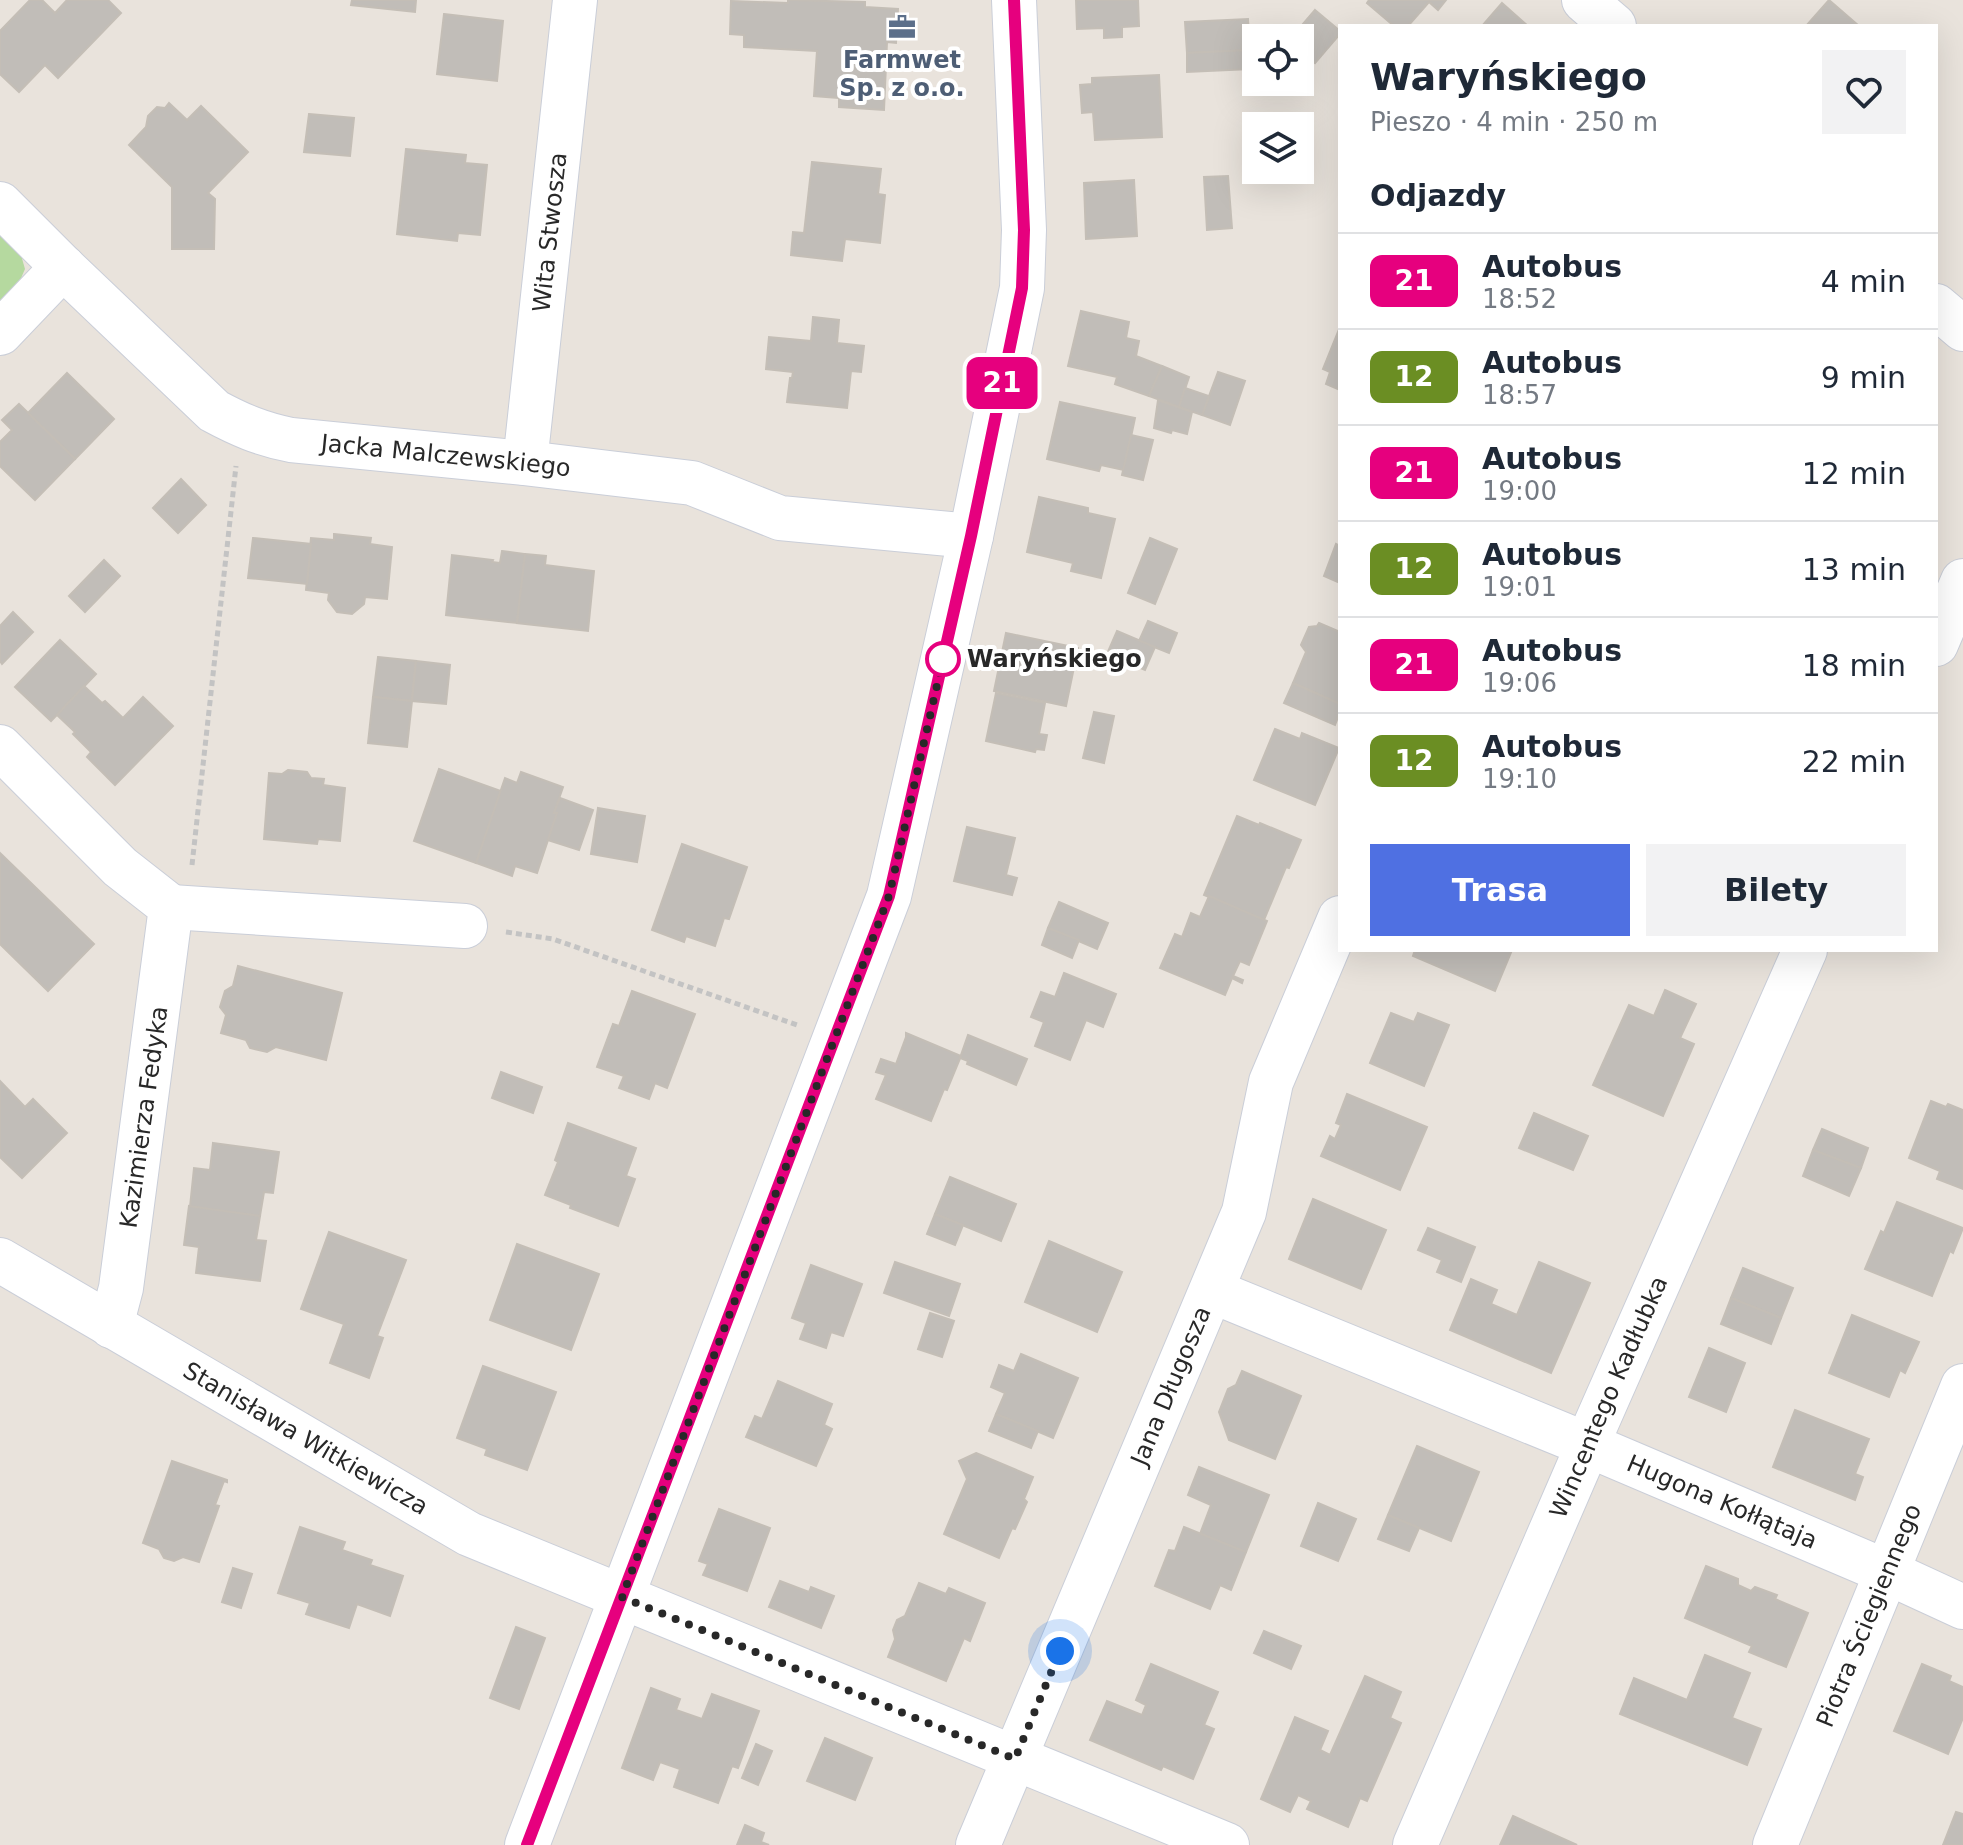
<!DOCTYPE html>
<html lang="pl">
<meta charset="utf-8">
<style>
:root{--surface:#fff;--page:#f2f2f3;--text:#1f2937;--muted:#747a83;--line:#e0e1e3;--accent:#4f70e2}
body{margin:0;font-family:"DejaVu Sans",sans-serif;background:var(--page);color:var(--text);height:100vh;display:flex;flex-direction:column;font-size:30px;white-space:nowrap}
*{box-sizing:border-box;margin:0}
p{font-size:26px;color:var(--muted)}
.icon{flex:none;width:44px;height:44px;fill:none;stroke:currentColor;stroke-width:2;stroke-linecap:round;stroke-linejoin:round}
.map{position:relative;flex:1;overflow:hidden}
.panel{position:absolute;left:1338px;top:24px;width:600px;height:928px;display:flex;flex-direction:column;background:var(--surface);border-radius:0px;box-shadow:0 8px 32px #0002}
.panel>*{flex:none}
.badge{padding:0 16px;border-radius:12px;font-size:28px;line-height:52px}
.controls{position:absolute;left:1242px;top:24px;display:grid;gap:16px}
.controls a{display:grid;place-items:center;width:72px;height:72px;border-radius:0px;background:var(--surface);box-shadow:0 8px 32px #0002;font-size:40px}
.you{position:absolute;width:40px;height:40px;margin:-20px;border:6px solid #fff;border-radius:50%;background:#1a73e8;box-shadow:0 0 0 12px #1a73e833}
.map>.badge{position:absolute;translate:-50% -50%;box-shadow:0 0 0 4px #fff}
h2{padding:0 32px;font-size:30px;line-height:72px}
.round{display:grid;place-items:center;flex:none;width:84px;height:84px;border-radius:0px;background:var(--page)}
.head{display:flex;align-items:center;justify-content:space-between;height:136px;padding:0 32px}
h1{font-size:38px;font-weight:700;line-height:60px}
.action{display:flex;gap:16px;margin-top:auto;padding:16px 32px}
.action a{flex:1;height:92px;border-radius:0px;background:var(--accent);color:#fff;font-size:32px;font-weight:700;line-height:92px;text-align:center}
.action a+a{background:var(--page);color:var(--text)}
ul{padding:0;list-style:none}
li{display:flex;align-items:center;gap:24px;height:96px;padding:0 32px;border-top:2px solid var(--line)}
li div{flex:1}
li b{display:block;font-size:30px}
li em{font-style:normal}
li .badge{min-width:88px;font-weight:700;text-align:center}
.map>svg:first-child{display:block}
.green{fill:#b5d99f}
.building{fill:#c1bdb8;stroke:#c4beb6;stroke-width:2}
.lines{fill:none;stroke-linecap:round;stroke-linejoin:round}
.minor-casing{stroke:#caced8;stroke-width:46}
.path{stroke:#c3c3c3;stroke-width:5;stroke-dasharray:6 4;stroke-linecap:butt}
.minor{stroke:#fff;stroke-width:44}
.line-casing{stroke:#fff;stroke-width:18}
.line{stroke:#e6007e;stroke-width:12}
.walk{stroke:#282828;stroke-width:8;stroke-dasharray:0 14.4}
.stop-dot{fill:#fff;stroke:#e6007e;stroke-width:4}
.labels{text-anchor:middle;stroke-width:8;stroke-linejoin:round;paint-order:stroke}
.service-label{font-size:24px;font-weight:bold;fill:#4e5e75;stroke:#fff}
.street-label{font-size:24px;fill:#282828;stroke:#fff}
.stop-label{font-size:24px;font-weight:bold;fill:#282828;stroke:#fff;text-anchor:start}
</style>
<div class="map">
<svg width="1963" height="1845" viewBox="0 0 1963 1845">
<rect width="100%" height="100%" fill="#e9e3dc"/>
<path class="green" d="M0 224 17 241 25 269 14 294 0 307Z"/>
<g class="building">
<path d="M30 0H42L55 13 67 0H108L121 13 58 78 45 65 19 92 0 74V31Z"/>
<path d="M352 0H416L415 12 351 5Z"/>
<path d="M788 0 865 2V7L898 9 896 43 887 42 884 110 839 107V98L814 96 817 51 744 47V35L730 34 731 1 788 3Z"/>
<path d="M1076 0H1138L1139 26 1122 27V37L1104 38V28L1077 29Z"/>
<path d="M1369 0H1446L1438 10 1429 2 1408 26H1394L1367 3Z"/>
<path d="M1829 0 1859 26H1806Z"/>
<path d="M1502 3 1528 26H1482Z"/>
<path d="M1315 10 1340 31V34L1315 63 1300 50V38H1291Z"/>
<path d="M444 14 503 21 497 81 437 74Z"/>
<path d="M1248 19 1250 50 1187 53 1185 22Z"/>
<path d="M1250 50V69L1187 72V53Z"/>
<path d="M1159 75 1162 137 1095 140 1093 112 1082 113 1080 85 1092 84V78Z"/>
<path d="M169 103 187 120 201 106 248 152 208 193 215 199 214 249H172V187L129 145 146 127 148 116 157 107 165 108Z"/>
<path d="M309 114 354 118 350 156 304 152Z"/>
<path d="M406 149 466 155 465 163 487 165 480 235 458 233 457 241 397 234Z"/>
<path d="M812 162 881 169 878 194 885 195 880 243 845 239 842 261 791 255 793 232 804 233Z"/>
<path d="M1228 176 1232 228 1207 230 1204 177Z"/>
<path d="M1134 180 1137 236 1086 239 1084 183Z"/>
<path d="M1081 311 1129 322 1126 338 1139 341 1136 356 1162 366 1149 396 1115 384 1117 377 1068 366Z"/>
<path d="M813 317 839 320 837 343 864 346 861 372 851 371 847 408 787 402 790 378H792L793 372 766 369 769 337 811 341Z"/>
<path d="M1340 327V390L1326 384 1330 372 1323 369Z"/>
<path d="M1162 366 1189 377 1179 407 1149 396Z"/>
<path d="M1218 372 1245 381 1230 425 1202 415Z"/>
<path d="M67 373 114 419 75 459 28 413Z"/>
<path d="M1185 388 1209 396 1202 415 1179 407Z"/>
<path d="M1158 400 1192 412 1187 434 1172 430 1171 433 1154 428Z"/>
<path d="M1060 402 1135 418 1124 470 1101 465 1099 471 1047 459Z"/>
<path d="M19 404 75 459 35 500 0 466V442L12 430 2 420Z"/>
<path d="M1131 435 1153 440 1143 480 1122 475Z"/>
<path d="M181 479 206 505 178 533 153 508Z"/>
<path d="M1039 497 1088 508V513L1115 519 1101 578 1071 571 1073 563 1027 552Z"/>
<path d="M334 534 371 538 370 544 392 547 387 599 365 597 364 604 352 614 337 612 328 600 329 593 306 590 311 538 334 540Z"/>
<path d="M253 538 311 544 307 584 248 578Z"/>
<path d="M1150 538 1177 549 1155 604 1128 593Z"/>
<path d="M1336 544 1340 546V583L1324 576Z"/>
<path d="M502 551 525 554 517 623 446 615 452 555 493 560 492 562 500 563Z"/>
<path d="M525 554 546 556 545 565 594 571 588 631 517 623Z"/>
<path d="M104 560 120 576 85 612 69 596Z"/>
<path d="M13 612 33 632 2 664 0 661V626Z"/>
<path d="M1148 621 1177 633 1169 653 1139 641Z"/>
<path d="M1319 623 1340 632V704L1293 683 1306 652 1301 645 1309 627 1317 626Z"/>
<path d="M1117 631 1155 647 1145 670 1107 654Z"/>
<path d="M1006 633 1078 648 1066 706 994 691Z"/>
<path d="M60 640 96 674 51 721 15 687Z"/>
<path d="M378 657 416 661 412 701 373 697Z"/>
<path d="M416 661 450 665 446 704 412 701Z"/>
<path d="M1293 683 1340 704V712L1335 725 1284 703Z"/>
<path d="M84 686 102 703 105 701 123 718 143 697 173 726 115 785 87 757 91 752 73 734 75 732 57 715Z"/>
<path d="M996 693 1045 703 1039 734 1047 735 1044 750 1036 749 1035 752 986 741Z"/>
<path d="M373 697 412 701 407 747 368 743Z"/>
<path d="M1094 712 1114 716 1104 763 1083 758Z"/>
<path d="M1275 729 1300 739 1302 733 1339 748 1315 805 1254 780Z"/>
<path d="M439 769 501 791 476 863 414 841Z"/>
<path d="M288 770 307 772 311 778 324 779 323 785 345 788 340 841 318 839 317 844 264 839 269 773 282 774Z"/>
<path d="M521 772 563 787 554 813H557L537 873 515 866 512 876 476 863 505 778 517 783Z"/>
<path d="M560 798 593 810 579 850 548 840 557 813H554Z"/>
<path d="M598 808 645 816 637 862 591 854Z"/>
<path d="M1237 816 1259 825 1260 823 1301 840 1289 868 1286 867 1264 920 1204 895Z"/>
<path d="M967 827 1015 838 1006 875 1017 878 1012 895 954 881Z"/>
<path d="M682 844 747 867 729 919 724 918 715 946 686 936 684 942 652 930Z"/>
<path d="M0 853 94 944 48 991 0 944Z"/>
<path d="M1209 896 1267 921 1249 965 1240 961 1233 976 1243 980 1242 983 1232 978 1225 995 1160 968 1175 934 1182 937 1191 913 1200 917Z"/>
<path d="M1059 902 1108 923 1097 949 1048 928Z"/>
<path d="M1048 928 1079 940 1072 958 1042 945Z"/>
<path d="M1415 950H1512L1495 991 1413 956Z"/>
<path d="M238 966 342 993 326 1060 276 1047 267 1052 250 1048 246 1040 221 1033 226 1015 220 1007 225 991 233 986Z"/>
<path d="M1064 973 1116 994 1103 1027 1086 1020 1070 1060 1035 1046 1044 1022 1031 1017 1041 992 1055 997Z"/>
<path d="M1665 990 1696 1004 1680 1038 1694 1044 1663 1116 1593 1085 1629 1005 1654 1016Z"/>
<path d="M632 991 695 1014 667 1088 655 1083 649 1099 619 1088 624 1076 597 1067 613 1024 619 1026Z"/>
<path d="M1391 1013 1414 1022 1418 1013 1449 1025 1424 1086 1370 1063Z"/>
<path d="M906 1033 961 1056 947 1090 944 1089 931 1121 876 1099 886 1075 876 1072 881 1059 896 1064 906 1037Z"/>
<path d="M968 1035 1027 1059 1016 1085 967 1064 968 1061 960 1058Z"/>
<path d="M501 1072 542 1087 533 1113 492 1098Z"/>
<path d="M0 1081 25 1107 33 1099 67 1133 22 1178 0 1157Z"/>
<path d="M1347 1094 1427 1127 1400 1190 1321 1156 1330 1136 1335 1139 1341 1125 1336 1123Z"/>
<path d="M1931 1101 1946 1107 1948 1104 1963 1110V1189L1937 1179 1940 1171 1909 1158Z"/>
<path d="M1534 1113 1588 1136 1573 1170 1519 1148Z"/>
<path d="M568 1123 636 1148 626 1176 635 1179 618 1226 570 1208 571 1205 545 1195 558 1162 555 1160Z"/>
<path d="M1822 1129 1868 1148 1861 1168 1813 1150Z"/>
<path d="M213 1143 279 1152 273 1193 264 1192 260 1216 190 1207 194 1168 210 1170Z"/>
<path d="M1813 1150 1861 1168 1849 1196 1803 1176Z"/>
<path d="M950 1177 1016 1204 1001 1241 935 1214Z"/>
<path d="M1313 1199 1386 1230 1361 1289 1289 1259Z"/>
<path d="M1897 1202 1963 1228 1953 1253 1950 1251 1932 1296 1865 1269 1881 1231 1884 1233Z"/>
<path d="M189 1206 260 1216 256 1240 266 1241 260 1281 196 1273 199 1247 184 1245Z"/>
<path d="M935 1214 963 1225 955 1245 927 1234Z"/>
<path d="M1428 1228 1475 1247 1461 1282 1437 1272 1442 1260 1418 1250Z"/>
<path d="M329 1232 406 1260 377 1336 383 1338 369 1378 330 1363 344 1324 301 1309Z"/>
<path d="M1049 1241 1122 1272 1097 1332 1025 1302Z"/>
<path d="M517 1244 599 1274 571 1350 490 1320Z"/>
<path d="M895 1262 960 1284 949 1316 884 1293Z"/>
<path d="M1539 1262 1590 1283 1551 1373 1450 1330 1471 1279 1497 1290 1491 1304 1517 1315Z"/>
<path d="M811 1265 862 1284 843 1336 831 1332 826 1348 800 1339 806 1323 792 1318Z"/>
<path d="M1743 1268 1793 1288 1781 1318 1731 1298Z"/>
<path d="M1731 1298 1781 1318 1771 1344 1721 1324Z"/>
<path d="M930 1313 954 1321 942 1357 918 1349Z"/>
<path d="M1852 1315 1919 1342 1905 1373 1900 1370 1889 1397 1829 1373Z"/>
<path d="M1709 1348 1745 1363 1726 1412 1689 1397Z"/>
<path d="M1021 1354 1078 1378 1053 1438 996 1414 1005 1393 991 1387 999 1365 1014 1371Z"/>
<path d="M483 1366 556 1392 527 1470 485 1455 487 1449 457 1438Z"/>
<path d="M1242 1371 1301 1396 1275 1459 1229 1440 1219 1412 1228 1389 1236 1385Z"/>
<path d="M778 1381 832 1404 824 1425 832 1429 816 1466 746 1437 755 1416 762 1419Z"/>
<path d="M1795 1410 1869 1439 1855 1474 1863 1477 1855 1500 1773 1467Z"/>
<path d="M996 1414 1038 1431 1031 1448 989 1431Z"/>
<path d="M1417 1446 1479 1472 1451 1541 1388 1515Z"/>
<path d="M976 1453 1033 1477 1024 1499 1027 1502 1015 1529 1012 1528 999 1558 944 1534 967 1479 959 1461Z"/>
<path d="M172 1461 227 1480V1482L224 1481 215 1505 219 1506 199 1562 183 1557 174 1561 164 1558 159 1549 143 1543Z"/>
<path d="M1199 1467 1269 1495 1246 1552 1200 1534 1211 1505 1188 1495Z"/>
<path d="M1318 1503 1356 1519 1338 1561 1301 1546Z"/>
<path d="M719 1509 770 1528 747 1591 703 1575 708 1564 699 1561Z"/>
<path d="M1388 1515 1419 1528 1409 1551 1378 1539Z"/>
<path d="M300 1527 345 1542 342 1550 372 1560 370 1565 403 1576 390 1616 357 1604 349 1628 306 1614 310 1603 278 1593Z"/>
<path d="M1184 1527 1246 1552 1231 1590 1220 1585 1210 1609 1155 1586 1169 1550 1175 1551Z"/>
<path d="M1706 1566 1738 1579V1585L1751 1591 1755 1587 1777 1595 1775 1599 1808 1613 1786 1667 1749 1652 1752 1646 1685 1618Z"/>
<path d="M233 1568 252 1574 241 1608 222 1602Z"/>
<path d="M780 1581 809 1592 811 1587 834 1596 821 1628 769 1607Z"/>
<path d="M919 1583 946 1594 949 1588 985 1603 970 1641 964 1638 946 1681 888 1657 895 1639 893 1630 897 1620 905 1616Z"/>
<path d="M516 1627 545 1638 519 1709 490 1698Z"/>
<path d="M1264 1631 1301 1646 1291 1669 1254 1653Z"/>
<path d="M1705 1655 1750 1673 1732 1718 1761 1729 1747 1765 1620 1714 1634 1678 1687 1700Z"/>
<path d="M1151 1664 1218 1692 1204 1725 1214 1729 1193 1779 1163 1766 1161 1770 1090 1740 1107 1701 1142 1715 1146 1705 1136 1700Z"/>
<path d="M1922 1664 1951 1676 1949 1681 1963 1687V1718L1948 1754 1894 1731Z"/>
<path d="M1365 1676 1401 1692 1390 1718 1401 1723 1367 1801 1360 1798 1348 1827 1307 1809 1311 1801 1298 1795 1290 1812 1261 1799 1295 1717 1328 1731 1320 1750 1330 1755Z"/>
<path d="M651 1688 680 1699 676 1710 702 1719 712 1694 759 1711 738 1768 732 1766 718 1803 674 1787 680 1769 660 1762 653 1780 622 1768Z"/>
<path d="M825 1738 872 1758 855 1800 807 1781Z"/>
<path d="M756 1744 772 1751 758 1785 742 1778Z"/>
<path d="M1956 1812 1963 1814V1845H1943Z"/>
<path d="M1513 1816 1577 1845H1500Z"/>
<path d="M745 1825 764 1833 761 1842 769 1845H737Z"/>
</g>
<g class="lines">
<g class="minor-casing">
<g id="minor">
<path d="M1584 0 1614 26"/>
<path id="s1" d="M0 204 63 267 214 411C240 425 261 434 291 440L525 463 692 483 780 518 971 536"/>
<path d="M1936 306 1963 329"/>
<path d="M0 333 63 267"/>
<path id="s2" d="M525 463 575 0"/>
<path d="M1936 644 1963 581"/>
<path d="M0 747 120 867 171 907 121 1288 111 1326"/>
<path d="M171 907 465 926"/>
<path id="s3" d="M0 1260 469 1534 1227 1845"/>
<path id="s4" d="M1212 1291 1588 1445 1887 1572 1963 1607"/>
<path d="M527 1845 889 896 971 536 1022 288 1024 230 1014 0"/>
<path id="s5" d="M978 1845 1244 1212 1271 1082 1340 918"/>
<path id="s6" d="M1415 1845 1588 1445 1596 1424 1805 950"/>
<path id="s7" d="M1775 1845 1963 1386"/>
</g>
</g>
<g class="path">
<path d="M192 865 236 466"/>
<path d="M506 932 553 939 797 1025"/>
</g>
<use href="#minor" class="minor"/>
</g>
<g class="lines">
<g class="line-casing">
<path id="line" d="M527 1845 889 896 971 536 1022 288 1024 230 1014 0"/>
</g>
<use href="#line" class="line"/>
<path class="walk" d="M943 659 889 896 622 1597 1015 1759 1060 1651"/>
</g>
<defs>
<g id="office-bare" transform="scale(2.16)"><path d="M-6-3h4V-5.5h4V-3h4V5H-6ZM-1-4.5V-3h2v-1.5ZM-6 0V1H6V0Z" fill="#5c6f8a" stroke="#fff" stroke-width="2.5" paint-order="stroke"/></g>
</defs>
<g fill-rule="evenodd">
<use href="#office-bare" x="902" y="27"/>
</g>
<circle class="stop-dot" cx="943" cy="659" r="16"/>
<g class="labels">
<g class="service-label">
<text x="902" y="68">Farmwet<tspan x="902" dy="28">Sp. z o.o.</tspan></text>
</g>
<g class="street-label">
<text dy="8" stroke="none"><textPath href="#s2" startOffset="232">Wita Stwosza</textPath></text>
<text dy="8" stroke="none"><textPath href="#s1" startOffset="536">Jacka Malczewskiego</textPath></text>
<text transform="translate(144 1117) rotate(-82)" y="8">Kazimierza Fedyka</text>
<text dy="8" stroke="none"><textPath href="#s5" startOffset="498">Jana Długosza</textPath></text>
<text dy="8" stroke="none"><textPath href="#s6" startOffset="488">Wincentego Kadłubka</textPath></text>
<text dy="8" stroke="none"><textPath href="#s3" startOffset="354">Stanisława Witkiewicza</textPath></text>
<text dy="8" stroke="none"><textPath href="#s4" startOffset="552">Hugona Kołłątaja</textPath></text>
<text dy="8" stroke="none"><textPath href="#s7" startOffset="248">Piotra Ściegiennego</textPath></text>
</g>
<g class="stop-label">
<text x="967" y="667">Waryńskiego</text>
</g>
</g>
</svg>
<div class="controls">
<a><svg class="icon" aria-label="locate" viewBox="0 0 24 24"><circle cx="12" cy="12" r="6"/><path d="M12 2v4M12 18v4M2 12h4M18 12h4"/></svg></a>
<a><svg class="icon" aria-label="layers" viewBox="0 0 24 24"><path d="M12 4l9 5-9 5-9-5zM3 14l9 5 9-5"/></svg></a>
</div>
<div class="you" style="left:1060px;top:1651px"></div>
<b class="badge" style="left:1002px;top:383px;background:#e6007e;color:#fff">21</b>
<section class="panel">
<div class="head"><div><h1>Waryńskiego</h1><p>Pieszo · 4 min · 250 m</p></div><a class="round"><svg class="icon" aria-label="heart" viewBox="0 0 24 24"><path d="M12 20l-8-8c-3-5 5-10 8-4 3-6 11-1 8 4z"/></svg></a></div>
<h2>Odjazdy</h2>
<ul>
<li><span class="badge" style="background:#e6007e;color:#fff">21</span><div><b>Autobus</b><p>18:52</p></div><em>4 min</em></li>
<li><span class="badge" style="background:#6b8e23;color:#fff">12</span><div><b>Autobus</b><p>18:57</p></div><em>9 min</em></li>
<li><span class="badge" style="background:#e6007e;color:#fff">21</span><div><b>Autobus</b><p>19:00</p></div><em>12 min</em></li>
<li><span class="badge" style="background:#6b8e23;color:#fff">12</span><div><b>Autobus</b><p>19:01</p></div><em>13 min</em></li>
<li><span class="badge" style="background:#e6007e;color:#fff">21</span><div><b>Autobus</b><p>19:06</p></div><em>18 min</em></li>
<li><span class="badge" style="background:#6b8e23;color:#fff">12</span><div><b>Autobus</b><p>19:10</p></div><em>22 min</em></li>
</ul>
<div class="action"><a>Trasa</a><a>Bilety</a></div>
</section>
</div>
